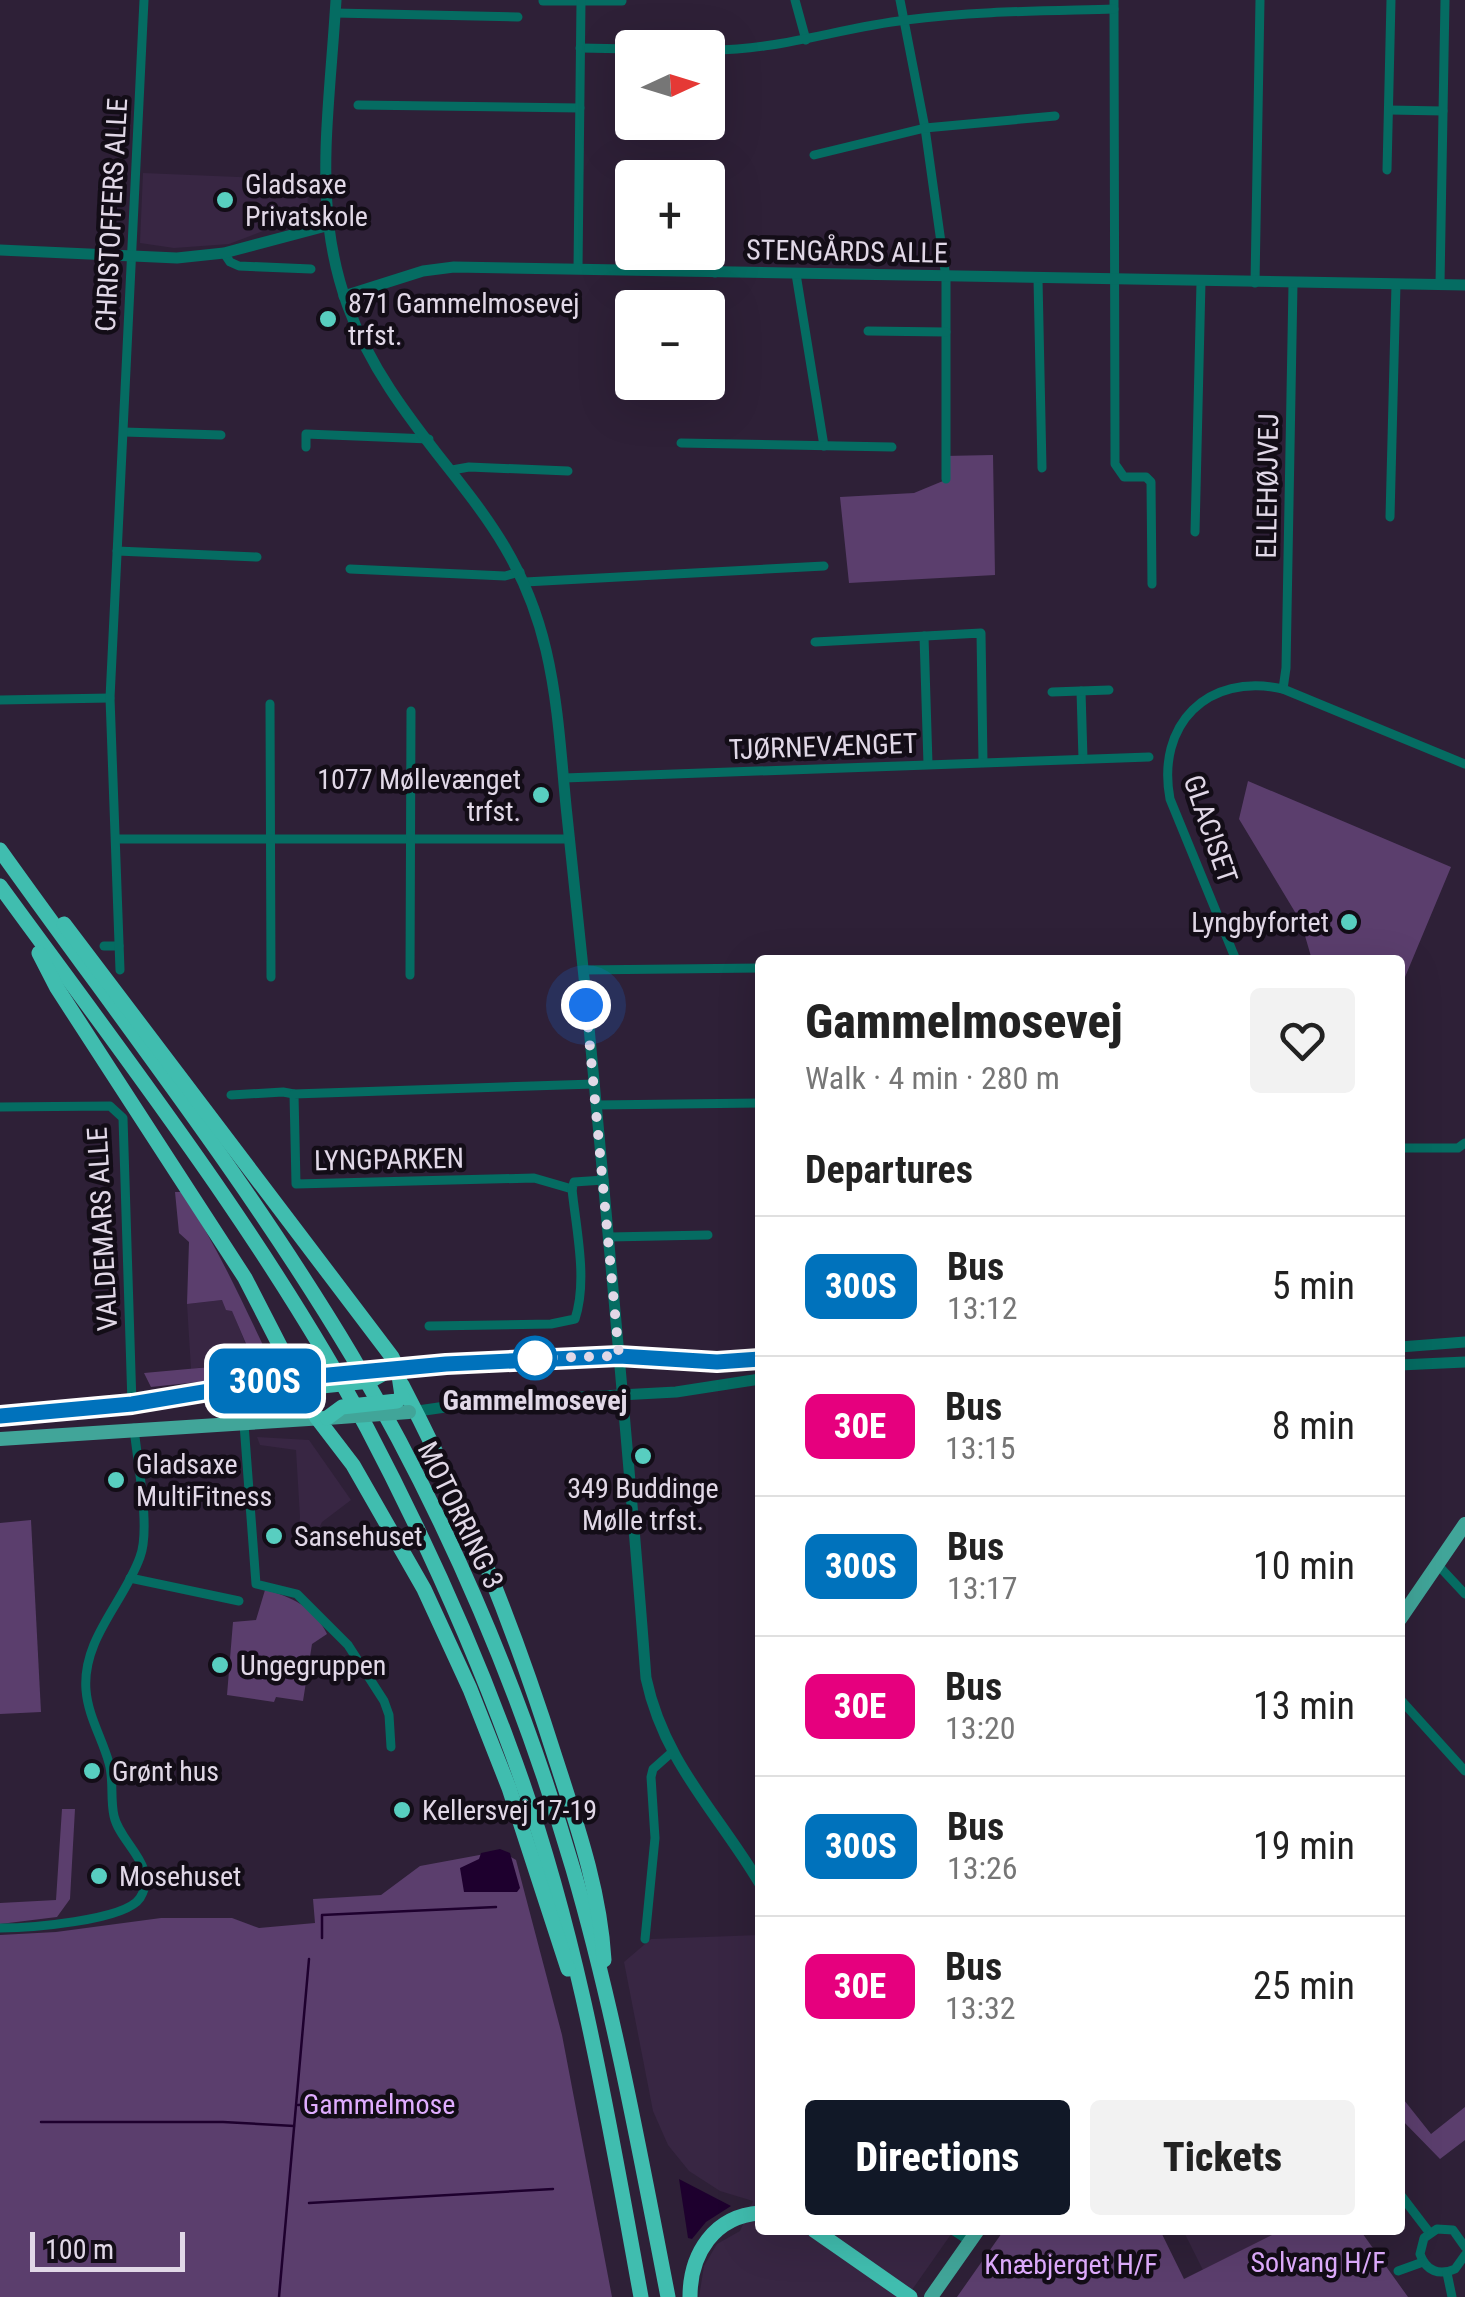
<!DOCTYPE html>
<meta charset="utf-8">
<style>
:root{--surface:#fff;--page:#f2f2f2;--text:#222;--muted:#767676;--line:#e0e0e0;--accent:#111827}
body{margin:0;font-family:"Roboto Condensed",sans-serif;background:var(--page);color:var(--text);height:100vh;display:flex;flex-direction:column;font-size:38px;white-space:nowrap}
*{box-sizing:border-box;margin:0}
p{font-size:32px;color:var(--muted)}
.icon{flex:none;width:55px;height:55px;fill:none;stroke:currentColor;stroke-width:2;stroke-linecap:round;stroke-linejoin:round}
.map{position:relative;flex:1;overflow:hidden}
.drawer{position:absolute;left:755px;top:955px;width:650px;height:1280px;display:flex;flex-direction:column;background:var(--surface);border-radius:10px;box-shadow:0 10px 40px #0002}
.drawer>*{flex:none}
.badge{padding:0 20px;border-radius:15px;font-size:35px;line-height:65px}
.needle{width:65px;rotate:86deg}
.tools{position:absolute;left:615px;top:30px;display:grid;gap:20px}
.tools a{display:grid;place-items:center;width:110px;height:110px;border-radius:10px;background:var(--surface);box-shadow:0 10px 40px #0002;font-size:50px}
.scale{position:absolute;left:30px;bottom:25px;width:155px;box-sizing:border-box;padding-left:10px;border:5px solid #e1d8e7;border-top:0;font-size:28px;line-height:35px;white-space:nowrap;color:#e1d8e7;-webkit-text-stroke:8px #130d17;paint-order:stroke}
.you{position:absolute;width:50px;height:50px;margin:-25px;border:8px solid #fff;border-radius:50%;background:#1a73e8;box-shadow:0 0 0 15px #1a73e833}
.map>.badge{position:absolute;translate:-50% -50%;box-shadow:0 0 0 5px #fff}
h2{padding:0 50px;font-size:38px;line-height:90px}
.round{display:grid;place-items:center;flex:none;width:105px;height:105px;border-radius:10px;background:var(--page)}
.overview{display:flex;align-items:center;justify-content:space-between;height:170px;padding:0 50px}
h1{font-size:48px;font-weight:800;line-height:75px}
.cta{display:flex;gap:20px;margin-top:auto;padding:20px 50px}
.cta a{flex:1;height:115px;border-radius:10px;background:var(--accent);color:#fff;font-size:40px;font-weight:800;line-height:115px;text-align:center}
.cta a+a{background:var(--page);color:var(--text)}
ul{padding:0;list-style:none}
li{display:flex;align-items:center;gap:30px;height:140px;padding:0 50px;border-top:2px solid var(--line)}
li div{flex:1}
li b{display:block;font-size:38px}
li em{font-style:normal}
li .badge{min-width:110px;font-weight:700;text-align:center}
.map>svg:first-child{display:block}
.built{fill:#382643}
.green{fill:#5b3e6d}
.water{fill:#1e002e}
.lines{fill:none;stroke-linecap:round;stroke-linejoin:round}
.stream{stroke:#1e002e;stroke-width:2.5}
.minor{stroke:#056c62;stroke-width:9}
.tertiary{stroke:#056c62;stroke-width:11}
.primary{stroke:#41a599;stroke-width:14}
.motorway{stroke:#40bdaf;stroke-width:15}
.primary-bridge{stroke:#41a599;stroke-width:14}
.motorway-bridge{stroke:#40bdaf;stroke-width:15}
.line-casing{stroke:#fff;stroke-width:22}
.line{stroke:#0072bc;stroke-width:15}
.walk{stroke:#e1d8e7;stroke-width:10;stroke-dasharray:0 18}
.poi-dot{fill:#58cec0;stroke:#130d17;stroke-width:4}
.stop-dot{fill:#fff;stroke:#0072bc;stroke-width:5}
.labels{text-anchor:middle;stroke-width:9;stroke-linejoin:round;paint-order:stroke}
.poi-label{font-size:28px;fill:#e1d8e7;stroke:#130d17;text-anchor:start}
.street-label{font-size:28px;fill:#e1d8e7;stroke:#130d17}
.stop-label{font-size:28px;font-weight:bold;fill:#e1d8e7;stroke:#130d17}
.park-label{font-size:28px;fill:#e0adff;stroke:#130d17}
</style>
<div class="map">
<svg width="1465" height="2297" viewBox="0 0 1465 2297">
<rect width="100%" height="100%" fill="#2e2037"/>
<g class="built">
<path d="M143 173 307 180 308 214 229 244 174 248 140 243Z"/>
<path d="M222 1300 232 1310 246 1345 260 1344 266 1357 191 1369 187 1304Z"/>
<path d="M257 1437 309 1440 351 1500 322 1522 310 1547 304 1545 298 1534 300 1517 296 1450 260 1445Z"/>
<path d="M760 1935V2230H954L907 2297H699L704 2266 717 2244 740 2231 753 2201 720 2191 689 2171 668 2145 653 2111 624 1962 651 1939Z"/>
<path d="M1183 2230H1295L1205 2274Z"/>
</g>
<g class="green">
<path d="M993 455 995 575 849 583 840 497 914 493 943 481 944 456Z"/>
<path d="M1248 781 1451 867 1400 989V960H1312L1301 922 1239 819Z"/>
<path d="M175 1192H182C218 1247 245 1308 274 1368L271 1374 151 1387 144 1373 221 1366 266 1357 260 1344 247 1346 232 1311 226 1310 222 1300 187 1304 189 1242 179 1233Z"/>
<path d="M31 1520 41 1712 0 1714V1523Z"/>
<path d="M265 1590C291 1596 315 1608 327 1634L312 1644 303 1701 276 1697 274 1702 227 1695 233 1622 256 1620Z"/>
<path d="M62 1809H75L70 1899 57 1917 0 1924V1903L56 1900Z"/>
<path d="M501 1851 516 1860 562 2035 612 2297H0V1935L56 1932 161 1918H232L259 1928 315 1923 313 1899 381 1895 420 1866Z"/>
<path d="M1400 2095 1431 2134 1465 2107V2140L1440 2159 1400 2118Z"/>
<path d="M1004 2230H1160L1184 2279 1282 2230H1360L1408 2297H957Z"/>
</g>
<g class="water">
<path d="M500 1849 510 1853 520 1888 517 1892H464L460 1868 479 1859 481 1853Z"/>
<path d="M679 2179 731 2206 706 2222 692 2239 688 2238Z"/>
</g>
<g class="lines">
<g class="stream">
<path d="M322 1938V1915L496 1907"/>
<path d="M298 2105 446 2097"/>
<path d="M41 2122H223L294 2126"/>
<path d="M309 2203 553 2189"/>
<path d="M279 2297 309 1959"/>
</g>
<g class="minor">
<path d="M795 0 806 40"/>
<path d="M900 0 925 128 946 278V479"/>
<path d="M1114 0 1115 464 1124 477H1146L1151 482 1152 584"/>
<path d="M543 1H622"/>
<path d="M335 13 518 17"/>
<path d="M580 48 632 49"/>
<path d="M708 50C776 51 839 28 906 20 975 11 1045 11 1114 9"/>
<path d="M358 105 580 108"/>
<path d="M1389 110 1443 111"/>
<path d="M814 155 925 128 1055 116"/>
<path d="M1387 170 1391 0"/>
<path d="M224 253 230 262 239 266 311 269"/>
<path d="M578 269 581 1"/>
<path d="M715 273V193"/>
<path d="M796 274 824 446"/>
<path d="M1038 279 1042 468"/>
<path d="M1255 283 1260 0"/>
<path d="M1440 284 1445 0"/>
<path d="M868 331 946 332"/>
<path d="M124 432 221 435"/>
<path d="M681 443 892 447"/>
<path d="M306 447V434L429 439"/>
<path d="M452 470 469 467 568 471"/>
<path d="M1390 517 1396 284"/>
<path d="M1195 532 1201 282"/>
<path d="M117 551 257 557"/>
<path d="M350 569 505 576 520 572"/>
<path d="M525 582 824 566"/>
<path d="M924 636 928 764"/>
<path d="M815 642 981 633 983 762"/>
<path d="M1283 689 1286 668 1293 284"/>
<path d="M1081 691 1083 759"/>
<path d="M1052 692 1109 690"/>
<path d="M0 700 110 698"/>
<path d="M270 704 271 977"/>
<path d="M564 778 1149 757"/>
<path d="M116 839H570"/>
<path d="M104 946H119"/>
<path d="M1236 960 1170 799C1156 725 1207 672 1283 689L1465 764"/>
<path d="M120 970 110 698 144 0"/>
<path d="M583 970 760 968"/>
<path d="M410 975 411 711"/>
<path d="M231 1095 283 1092 294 1094"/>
<path d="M596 1105 760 1103"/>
<path d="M0 1107 110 1106 123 1118 132 1404"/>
<path d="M1400 1148H1458L1465 1143"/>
<path d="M572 1189 534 1178 296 1184 294 1094 594 1084"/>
<path d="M572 1189 574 1182 604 1180"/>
<path d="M609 1237 708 1235"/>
<path d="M429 1326 551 1324 575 1319C588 1280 576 1229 572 1189"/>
<path d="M241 1384 256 1584 297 1594 348 1645 384 1701 389 1715 391 1747"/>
<path d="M1437 1564 1465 1594"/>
<path d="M130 1578 239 1601"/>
<path d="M1400 1699 1465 1771"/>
<path d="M0 1928C27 1928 125 1921 140 1898 160 1866 120 1844 114 1816 110 1798 114 1780 109 1763 102 1738 88 1716 86 1690 82 1639 124 1602 140 1557 151 1529 137 1460 134 1428"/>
<path d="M645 1939 655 1838 651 1777 653 1769 671 1753"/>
<path d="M1400 2194 1429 2232"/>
<path d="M1465 2247 1453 2230 1437 2229 1424 2238 1420 2254C1426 2271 1439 2276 1455 2269L1465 2255"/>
<path d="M1398 2271 1423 2262"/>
<path d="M1447 2273 1452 2297"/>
</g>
<g class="tertiary">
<path d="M336 0C327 149 302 255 390 389 452 484 518 531 546 650 558 701 561 754 566 806 573 873 580 939 587 1006 608 1230 629 1454 646 1678 664 1763 718 1813 760 1884"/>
<path d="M0 250 177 258 224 253 326 226"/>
<path d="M344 296 423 271 454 267 1465 285"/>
<path d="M1400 1347 1465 1342"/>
<path d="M1400 1365 1465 1362"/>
<path d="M394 1369C469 1361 545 1355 620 1356 667 1356 713 1363 760 1359"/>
<path d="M411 1412 473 1403 676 1392 760 1379"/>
<path d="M954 2230 971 2241"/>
</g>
<g class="primary">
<path d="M0 1416 132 1404 241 1384 305 1376"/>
<path d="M0 1439 324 1418"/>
<path d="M1400 1619 1465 1524"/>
<path d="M931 2297 978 2230"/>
</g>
<g class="motorway">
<path d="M0 850C119 1017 247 1180 352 1356 446 1516 521 1692 573 1869 614 2010 640 2153 668 2297"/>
<path d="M0 886C127 1060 265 1238 367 1428 421 1531 469 1636 509 1745 576 1923 607 2110 641 2297"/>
<path d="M64 924 392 1357 398 1369 402 1396"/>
<path d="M39 953 57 988 245 1278 317 1418 353 1465 424 1589 470 1689 509 1788 568 1969"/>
<path d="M402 1385C467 1509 514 1627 556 1760 577 1825 600 1891 604 1960"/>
<path d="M814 2230 910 2297"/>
<path d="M690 2297C690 2254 714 2216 760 2213"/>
</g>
<g class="primary-bridge">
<path d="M306 1376 389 1370"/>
<path d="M327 1418 409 1412"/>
</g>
<g class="motorway-bridge">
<path d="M315 1395 322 1386 370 1381 390 1370"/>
<path d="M327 1418 342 1407 397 1401 402 1396"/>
</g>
</g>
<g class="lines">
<g class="line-casing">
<path id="line" d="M0 1416 132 1404 275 1380 446 1364 619 1356 717 1362 760 1359"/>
</g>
<use href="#line" class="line"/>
<path class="walk" d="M535 1358 619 1356 586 1005"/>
</g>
<g class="poi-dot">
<circle cx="225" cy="200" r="10"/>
<circle cx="328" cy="319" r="10"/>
<circle cx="541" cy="795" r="10"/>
<circle cx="1349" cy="922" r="10"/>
<circle cx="643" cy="1456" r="10"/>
<circle cx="116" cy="1480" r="10"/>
<circle cx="274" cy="1536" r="10"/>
<circle cx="220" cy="1665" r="10"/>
<circle cx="92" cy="1771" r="10"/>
<circle cx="402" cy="1810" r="10"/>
<circle cx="99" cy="1876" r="10"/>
</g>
<circle class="stop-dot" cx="535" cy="1358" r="20"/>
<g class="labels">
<g class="poi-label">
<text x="245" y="194">Gladsaxe<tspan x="245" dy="32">Privatskole</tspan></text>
<text x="348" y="313">871 Gammelmosevej<tspan x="348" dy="32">trfst.</tspan></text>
<text x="521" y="789" text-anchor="end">1077 Møllevænget<tspan x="521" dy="32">trfst.</tspan></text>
<text x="1329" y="932" text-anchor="end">Lyngbyfortet</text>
<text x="136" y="1474">Gladsaxe<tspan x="136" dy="32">MultiFitness</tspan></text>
<text x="643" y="1498" text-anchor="middle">349 Buddinge<tspan x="643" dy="32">Mølle trfst.</tspan></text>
<text x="294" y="1546">Sansehuset</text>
<text x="240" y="1675">Ungegruppen</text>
<text x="112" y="1781">Grønt hus</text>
<text x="422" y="1820">Kellersvej 17-19</text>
<text x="119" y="1886">Mosehuset</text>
</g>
<g class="street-label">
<text transform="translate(111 215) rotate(-87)" y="10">CHRISTOFFERS ALLE</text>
<text transform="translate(847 251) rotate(1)" y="10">STENGÅRDS ALLE</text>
<text transform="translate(1267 486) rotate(-89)" y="10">ELLEHØJVEJ</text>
<text transform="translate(823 746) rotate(-2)" y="10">TJØRNEVÆNGET</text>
<text transform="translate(1211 829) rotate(71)" y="10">GLACISET</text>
<text transform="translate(389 1159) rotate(-1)" y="10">LYNGPARKEN</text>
<text transform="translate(102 1229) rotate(-93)" y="10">VALDEMARS ALLE</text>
<text transform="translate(461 1515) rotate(64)" y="10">MOTORRING 3</text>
</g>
<g class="stop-label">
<text x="535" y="1410">Gammelmosevej</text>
</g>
<g class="park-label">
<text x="379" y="2114">Gammelmose</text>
<text x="1318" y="2272">Solvang H/F</text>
<text x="1071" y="2274">Knæbjerget H/F</text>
</g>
</g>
</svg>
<div class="tools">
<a><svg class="needle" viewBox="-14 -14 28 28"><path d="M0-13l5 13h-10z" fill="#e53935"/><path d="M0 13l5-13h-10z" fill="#767676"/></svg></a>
<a>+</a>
<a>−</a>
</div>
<div class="scale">100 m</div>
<div class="you" style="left:586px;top:1005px"></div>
<b class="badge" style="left:265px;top:1381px;background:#0072bc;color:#fff">300S</b>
<section class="drawer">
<div class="overview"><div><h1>Gammelmosevej</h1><p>Walk · 4 min · 280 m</p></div><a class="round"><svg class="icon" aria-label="heart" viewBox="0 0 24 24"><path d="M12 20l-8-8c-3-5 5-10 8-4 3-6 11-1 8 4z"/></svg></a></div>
<h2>Departures</h2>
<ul>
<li><span class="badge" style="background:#0072bc;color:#fff">300S</span><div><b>Bus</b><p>13:12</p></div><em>5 min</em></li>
<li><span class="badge" style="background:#e6007e;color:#fff">30E</span><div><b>Bus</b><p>13:15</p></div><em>8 min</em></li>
<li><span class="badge" style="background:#0072bc;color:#fff">300S</span><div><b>Bus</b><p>13:17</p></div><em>10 min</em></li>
<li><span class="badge" style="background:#e6007e;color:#fff">30E</span><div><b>Bus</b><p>13:20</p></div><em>13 min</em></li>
<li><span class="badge" style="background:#0072bc;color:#fff">300S</span><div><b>Bus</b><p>13:26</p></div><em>19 min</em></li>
<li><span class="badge" style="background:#e6007e;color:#fff">30E</span><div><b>Bus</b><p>13:32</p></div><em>25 min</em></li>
</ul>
<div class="cta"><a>Directions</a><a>Tickets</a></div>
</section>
</div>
